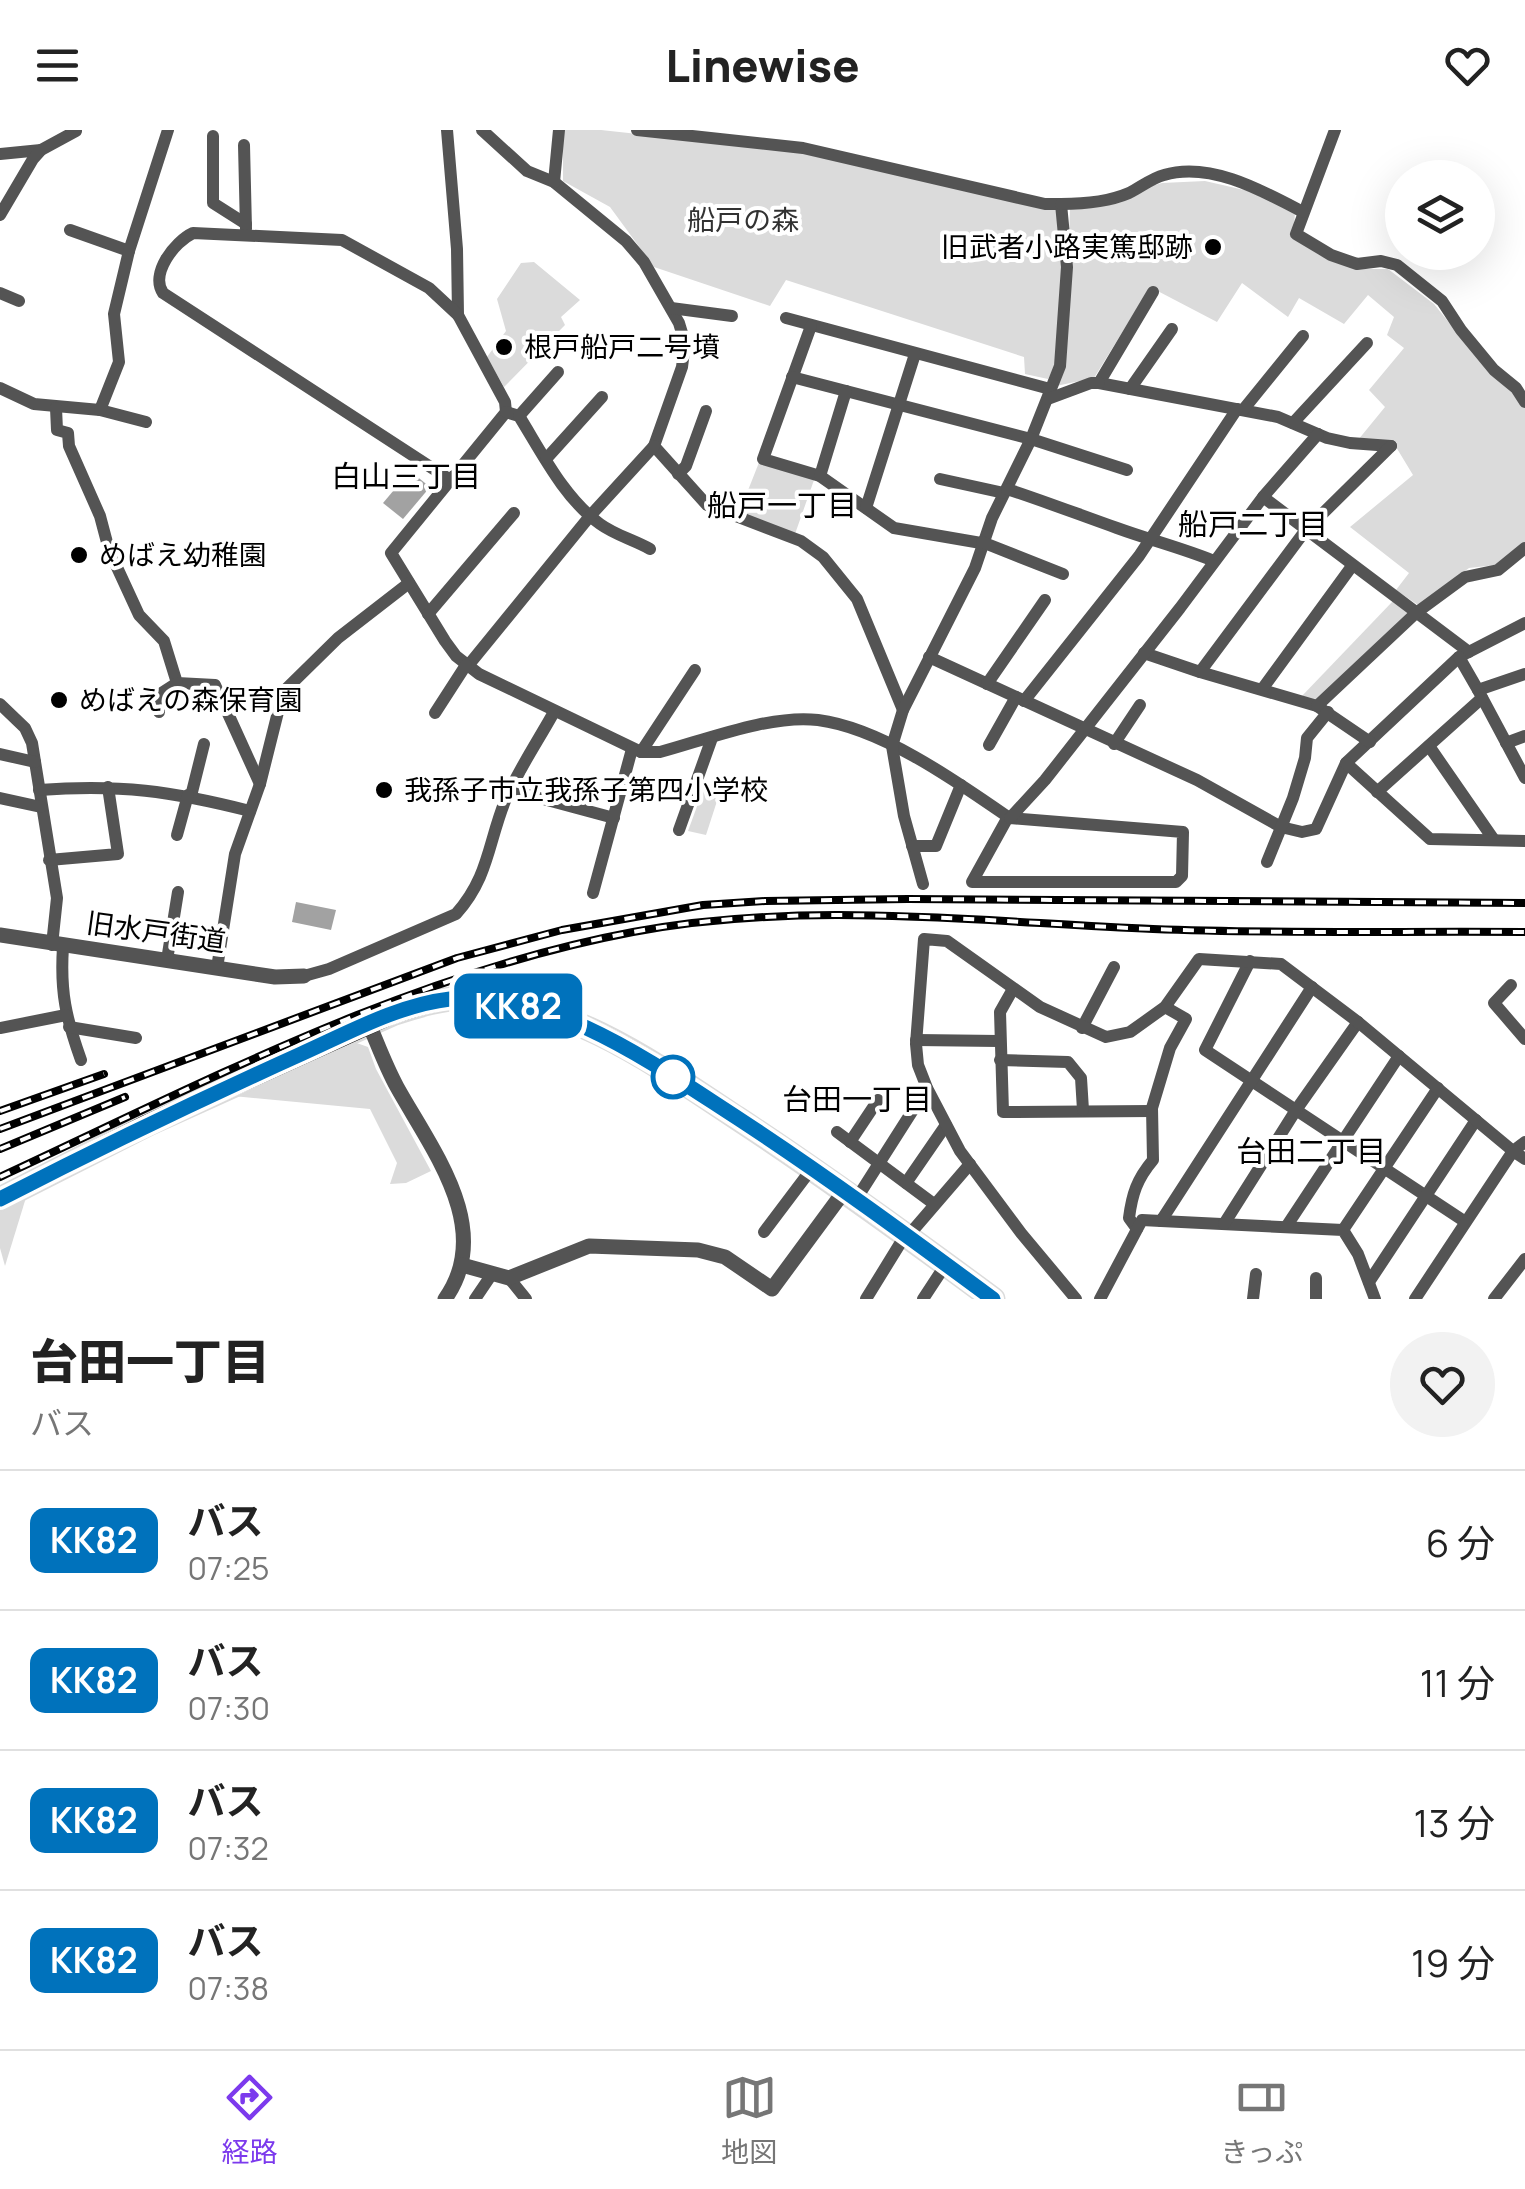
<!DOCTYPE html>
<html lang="ja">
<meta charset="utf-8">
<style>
:root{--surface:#fff;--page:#f2f2f2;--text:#222;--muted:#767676;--line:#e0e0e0;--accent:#7c3aed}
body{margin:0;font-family:Manrope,"Noto Sans JP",sans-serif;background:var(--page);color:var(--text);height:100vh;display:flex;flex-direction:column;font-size:38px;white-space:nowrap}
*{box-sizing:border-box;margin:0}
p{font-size:32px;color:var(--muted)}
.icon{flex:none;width:55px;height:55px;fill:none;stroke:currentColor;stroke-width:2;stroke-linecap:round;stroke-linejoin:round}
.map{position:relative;height:1169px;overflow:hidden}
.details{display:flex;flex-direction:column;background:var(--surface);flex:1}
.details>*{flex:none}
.badge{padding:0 20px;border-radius:15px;font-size:35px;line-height:65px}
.fabs{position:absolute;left:1385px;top:30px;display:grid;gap:20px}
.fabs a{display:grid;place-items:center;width:110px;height:110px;border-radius:50%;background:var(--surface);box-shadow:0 10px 40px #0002;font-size:50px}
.map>.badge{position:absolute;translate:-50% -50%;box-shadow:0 0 0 5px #fff}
.round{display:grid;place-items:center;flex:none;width:105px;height:105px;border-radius:52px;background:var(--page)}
.overview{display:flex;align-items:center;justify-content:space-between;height:170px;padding:0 30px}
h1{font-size:48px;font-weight:800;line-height:75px}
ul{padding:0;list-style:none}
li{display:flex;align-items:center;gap:30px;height:140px;padding:0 30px;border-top:2px solid var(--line)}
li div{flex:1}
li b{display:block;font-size:38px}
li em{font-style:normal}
li .badge{min-width:110px;font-weight:700;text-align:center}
header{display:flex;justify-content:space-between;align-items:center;height:130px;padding:0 30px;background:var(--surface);font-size:45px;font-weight:800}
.dock{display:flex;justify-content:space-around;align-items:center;height:140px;border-top:2px solid var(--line);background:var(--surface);font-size:28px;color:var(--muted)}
.dock a{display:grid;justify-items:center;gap:5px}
.dock .on{color:var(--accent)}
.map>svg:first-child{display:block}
.green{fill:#dbdbdb}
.water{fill:#a2a2a2}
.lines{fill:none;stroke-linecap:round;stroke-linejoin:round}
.trunk-casing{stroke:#dbdbdb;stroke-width:25}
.minor{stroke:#545454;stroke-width:12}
.tertiary{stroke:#545454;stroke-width:15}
.trunk{stroke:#000;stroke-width:20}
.rail-casing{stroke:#000;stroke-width:8}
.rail{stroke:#fff;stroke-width:4;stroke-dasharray:11;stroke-linecap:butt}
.line-casing{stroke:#fff;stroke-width:22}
.line{stroke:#0072bc;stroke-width:15}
.poi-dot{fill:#000;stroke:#fff;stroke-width:4}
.stop-dot{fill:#fff;stroke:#0072bc;stroke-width:5}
.labels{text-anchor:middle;stroke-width:8;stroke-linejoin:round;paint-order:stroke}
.park-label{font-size:28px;fill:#323232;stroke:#fff}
.poi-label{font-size:28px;fill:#000;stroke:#fff;text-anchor:start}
.street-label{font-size:28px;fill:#000;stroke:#fff}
.neighbourhood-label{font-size:30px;fill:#000;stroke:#fff}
</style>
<header><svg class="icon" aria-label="menu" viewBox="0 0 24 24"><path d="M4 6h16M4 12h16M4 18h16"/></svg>Linewise<svg class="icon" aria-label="heart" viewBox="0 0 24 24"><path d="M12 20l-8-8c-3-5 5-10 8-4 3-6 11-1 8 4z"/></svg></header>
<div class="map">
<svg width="1525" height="1169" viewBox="0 0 1525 1169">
<rect width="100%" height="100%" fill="#fff"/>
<g class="green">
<path d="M563 0H601L795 21 1057 78 1063 137 1055 235 1048 249 1025 244 1024 227 786 150 770 176 654 137 610 77 563 51Z"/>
<path d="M1205 51 1253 62 1295 83 1293 108 1360 139H1388L1434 174 1492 246 1515 261 1525 278V415L1496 435 1469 438 1418 475 1396 460 1409 443 1350 397 1413 345 1393 312 1358 310 1385 277 1369 260 1404 218 1387 205 1394 187 1368 165 1344 194 1299 168 1288 187 1242 153 1217 192 1150 157 1094 248 1056 256 1064 237 1070 79 1162 53Z"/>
<path d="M534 132 580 170 561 187 565 195 504 257 487 227 506 201 497 169 521 133Z"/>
<path d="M760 330 814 350 795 404 739 383Z"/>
<path d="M1393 471 1411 483 1317 573 1301 567Z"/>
<path d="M703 660 718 668 706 705 688 701Z"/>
<path d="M351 911 368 917 376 939 431 1041 406 1053 390 1054 397 1033 370 979 233 966Z"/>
<path d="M28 1061 5 1136 0 1118V1076Z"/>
</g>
<g class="water">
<path d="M410 341 430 357 403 389 383 373Z"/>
<path d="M296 772 336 780 331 800 292 792Z"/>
</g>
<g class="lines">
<g class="trunk-casing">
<path id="trunk" d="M0 1069 148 994 392 884C417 876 441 868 467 868 567 870 657 935 737 988 824 1045 909 1107 993 1169"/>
</g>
<g class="minor">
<path d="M447 0 457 119 458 185 505 272 506 282 391 423 445 511 456 526 479 544 641 622H660C705 610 771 584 818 590 881 598 956 651 1008 687L1010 688 1183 702 1182 746 1176 752H972L1008 687"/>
<path d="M482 0 527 41 554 52 626 111 644 132 679 193 685 213 682 237 654 316 707 375 801 411 823 427 857 469 903 580"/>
<path d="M637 0 803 18 1045 74H1061L1067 137 1060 236 1031 309 992 388 975 438 903 580 892 616 904 686 923 754"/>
<path d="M1335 0 1296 104 1331 125 1357 134 1381 131 1397 135 1442 171 1461 200 1494 240 1516 258 1525 272"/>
<path d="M213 6V73L246 94"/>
<path d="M244 15 246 99"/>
<path d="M0 24 41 20"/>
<path d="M554 52 559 0"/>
<path d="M1061 74C1084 74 1108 72 1129 63 1141 57 1152 48 1164 45 1210 31 1263 61 1303 82"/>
<path d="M0 85 33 29 41 20 76 1"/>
<path d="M70 100 129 121"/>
<path d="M1153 162 1099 253 1278 287 1327 308 1350 313 1391 316"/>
<path d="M0 163 19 171"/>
<path d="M671 178 732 186"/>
<path d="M786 188 1050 259"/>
<path d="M811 196 763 329 820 346 894 398 981 413"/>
<path d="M792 247 1031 309 1127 340"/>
<path d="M0 258 34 274 100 280 146 292"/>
<path d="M1130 259 1172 199"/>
<path d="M1048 269 1091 253H1099"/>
<path d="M56 278 57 300 68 303 69 316 100 386 109 420 139 485 164 511 177 553 215 555 260 654"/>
<path d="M100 280 119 232 114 184 129 121 168 0"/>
<path d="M1243 280 1303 206"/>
<path d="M506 282 519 286C542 323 564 368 600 394 615 405 634 410 650 419"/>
<path d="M519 286 558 242"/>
<path d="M1293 293 1367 213"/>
<path d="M546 329 602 267"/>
<path d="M678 344 686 336 706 281"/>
<path d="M820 346 846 261"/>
<path d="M940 349 1004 363"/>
<path d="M452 351 163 163C150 144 174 112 193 103L342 110 429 158 458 185"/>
<path d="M1007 359C1044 371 1080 385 1117 398 1150 410 1182 418 1214 431"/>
<path d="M1263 367 1469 522"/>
<path d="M866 378 915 224"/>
<path d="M982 412 1063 444"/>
<path d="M428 484 514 383"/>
<path d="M1144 523 1200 542 1305 401 1391 316"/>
<path d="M929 527 1197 650 1281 697 1302 702 1316 699 1346 633 1459 527 1525 493"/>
<path d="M1459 527 1478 560 1525 544"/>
<path d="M467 537 590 386 654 316"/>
<path d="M1200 542 1317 576 1370 612"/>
<path d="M987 554 1045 470"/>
<path d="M1263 558 1352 436"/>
<path d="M1478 560 1525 648"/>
<path d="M1024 571 1139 426 1237 279"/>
<path d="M0 574 25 598 32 613 57 768 52 815"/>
<path d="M1317 576 1416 483 1465 447 1498 440 1525 418"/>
<path d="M159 582 160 564 177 553"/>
<path d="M435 583 466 535"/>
<path d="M1506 613 1525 606"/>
<path d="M1114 614 1140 575"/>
<path d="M989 615 1016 567"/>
<path d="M1429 616 1494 710"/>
<path d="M641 622 695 540"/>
<path d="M0 624 35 632"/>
<path d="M1346 633 1430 709 1525 711"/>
<path d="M39 660C120 654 171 661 250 681"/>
<path d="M510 660 614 688"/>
<path d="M1377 662 1482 568"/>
<path d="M191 666 204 614"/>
<path d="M0 668 41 677"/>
<path d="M1010 688 1045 650 1180 478 1263 367 1318 304"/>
<path d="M679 700 712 608"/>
<path d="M177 705 188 665"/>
<path d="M912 716H936L961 655"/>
<path d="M49 730 118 724 108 657"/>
<path d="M1267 732 1293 668 1305 628 1307 608 1328 582"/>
<path d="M593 763 632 619"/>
<path d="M63 817C60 862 66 888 81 930"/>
<path d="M167 830 178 762"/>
<path d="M1250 831 1205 920 1464 1091"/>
<path d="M217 838 235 724 260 654 283 562 338 508 409 453"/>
<path d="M304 846 329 839 456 784C489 747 488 713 505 671 518 640 538 611 554 582"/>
<path d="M1511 855 1494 873 1525 909"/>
<path d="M1013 859 1000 882 1003 982 1152 981"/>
<path d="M69 897 136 908"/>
<path d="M0 898 66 885"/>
<path d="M1082 898 1114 837"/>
<path d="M916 910 999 911"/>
<path d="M1000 930 1068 932 1081 948 1083 980"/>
<path d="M837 1002 934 1074"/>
<path d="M850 1012 878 970"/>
<path d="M906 1053 946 995"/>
<path d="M857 1068 927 958"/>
<path d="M1161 1091 1343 1100 1358 1124 1375 1169"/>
<path d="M1224 1094 1296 980 1358 892"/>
<path d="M1286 1097 1399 926"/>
<path d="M1137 1099 1129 1088C1132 1064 1137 1049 1153 1030L1152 978 1170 918 1186 889 1165 877"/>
<path d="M1343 1100 1438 958"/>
<path d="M764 1102 813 1037"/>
<path d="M908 1106 970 1034"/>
<path d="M509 1148 526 1169"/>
<path d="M1316 1148V1169"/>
<path d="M1369 1152 1476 990"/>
<path d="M475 1169 492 1144"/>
<path d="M866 1169 906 1104"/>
<path d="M923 1169 946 1134"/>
<path d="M1076 1169 1021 1103 960 1021 927 958 918 935 916 914 924 809 947 811 1040 877 1106 907 1130 902 1165 877 1199 829 1281 834 1358 892 1513 1021 1525 1012"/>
<path d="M1100 1169 1142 1090 1161 1091 1312 857"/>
<path d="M1253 1169 1256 1144"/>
<path d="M1415 1169 1513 1021 1525 1029"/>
<path d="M1494 1169 1525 1129"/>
</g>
<g class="tertiary">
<path d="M0 805 275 847 304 846"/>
<path d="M369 894C378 915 386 937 397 957 432 1020 495 1099 445 1169"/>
<path d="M462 1135 509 1148 589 1116 698 1120 725 1127 772 1159 845 1060"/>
</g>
<use href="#trunk" class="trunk"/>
<g class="rail-casing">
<g id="rail">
<path d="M0 981 104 944"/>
<path d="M0 999 457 828 562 800 703 775 765 771 908 769 1525 773"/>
<path d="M0 1019 125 967"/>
<path d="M0 1047C205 952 409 844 633 802 805 770 980 792 1153 799 1277 804 1401 801 1525 802"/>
</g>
</g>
<use href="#rail" class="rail"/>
</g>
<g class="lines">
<g class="line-casing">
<path id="line" d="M0 1069C99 1018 199 970 301 924 348 903 398 875 450 869 551 858 658 937 739 989 826 1046 909 1107 993 1169"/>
</g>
<use href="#line" class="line"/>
</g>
<g class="poi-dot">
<circle cx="1213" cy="117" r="10"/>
<circle cx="504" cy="217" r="10"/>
<circle cx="79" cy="425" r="10"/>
<circle cx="59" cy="570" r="10"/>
<circle cx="384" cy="660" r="10"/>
</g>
<circle class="stop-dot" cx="673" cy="947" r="20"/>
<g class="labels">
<g class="park-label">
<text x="743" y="100">船戸の森</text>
</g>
<g class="poi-label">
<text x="1193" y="127" text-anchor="end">旧武者小路実篤邸跡</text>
<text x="524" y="227">根戸船戸二号墳</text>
<text x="99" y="435">めばえ幼稚園</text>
<text x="79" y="580">めばえの森保育園</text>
<text x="404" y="670">我孫子市立我孫子第四小学校</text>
</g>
<g class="street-label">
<text transform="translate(156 802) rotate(8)" y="10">旧水戸街道</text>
</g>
<g class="neighbourhood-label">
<text x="406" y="357">白山三丁目</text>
<text x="782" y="386">船戸一丁目</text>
<text x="1253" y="405">船戸二丁目</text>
<text x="857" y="980">台田一丁目</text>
<text x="1311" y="1032">台田二丁目</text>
</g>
</g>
</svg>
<div class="fabs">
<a><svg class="icon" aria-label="layers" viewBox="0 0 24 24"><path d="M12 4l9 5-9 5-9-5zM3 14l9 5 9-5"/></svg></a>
</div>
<b class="badge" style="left:518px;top:876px;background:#0072bc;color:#fff">KK82</b>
</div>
<section class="details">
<div class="overview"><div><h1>台田一丁目</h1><p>バス</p></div><a class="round"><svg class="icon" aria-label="heart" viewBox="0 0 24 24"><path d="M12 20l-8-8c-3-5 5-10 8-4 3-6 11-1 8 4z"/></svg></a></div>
<ul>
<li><span class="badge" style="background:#0072bc;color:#fff">KK82</span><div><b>バス</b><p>07:25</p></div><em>6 分</em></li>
<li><span class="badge" style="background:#0072bc;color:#fff">KK82</span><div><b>バス</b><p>07:30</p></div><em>11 分</em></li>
<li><span class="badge" style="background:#0072bc;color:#fff">KK82</span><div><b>バス</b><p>07:32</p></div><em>13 分</em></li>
<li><span class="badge" style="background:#0072bc;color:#fff">KK82</span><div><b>バス</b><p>07:38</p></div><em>19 分</em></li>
</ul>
</section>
<nav class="dock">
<a class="on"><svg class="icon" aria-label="directions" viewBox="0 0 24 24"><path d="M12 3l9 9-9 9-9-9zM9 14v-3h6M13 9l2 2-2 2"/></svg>経路</a>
<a><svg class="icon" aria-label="map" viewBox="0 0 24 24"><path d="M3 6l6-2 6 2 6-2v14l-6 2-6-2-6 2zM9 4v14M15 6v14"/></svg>地図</a>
<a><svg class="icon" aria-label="tickets" viewBox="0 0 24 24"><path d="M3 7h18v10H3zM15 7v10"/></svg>きっぷ</a>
</nav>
